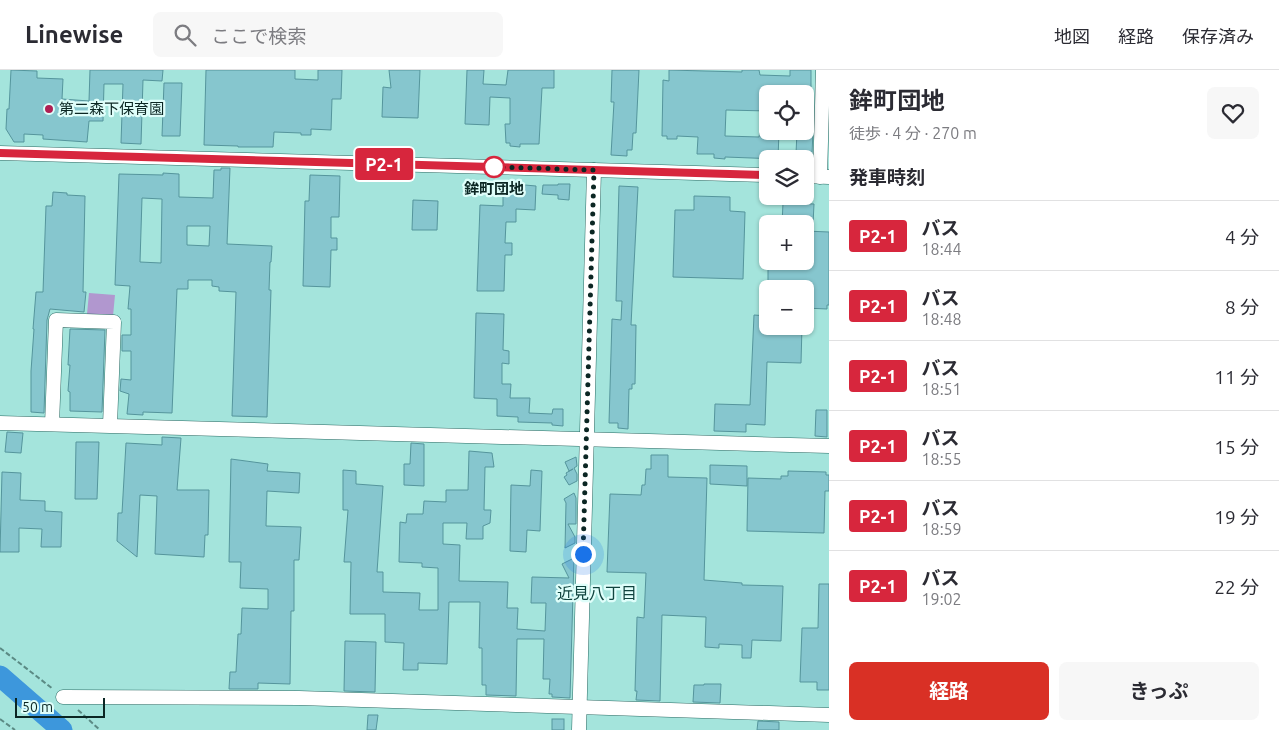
<!DOCTYPE html>
<html lang="ja">
<meta charset="utf-8">
<style>
:root{--surface:#fff;--page:#f7f7f7;--text:#2b2b33;--muted:#7c7c81;--line:#e1e1e2;--accent:#d93025}
body{margin:0;font-family:Ubuntu,"Noto Sans JP",sans-serif;background:var(--page);color:var(--text);height:100vh;display:flex;flex-direction:column;font-size:19px;white-space:nowrap}
*{box-sizing:border-box;margin:0}
p{font-size:16px;color:var(--muted)}
.icon{flex:none;width:28px;height:28px;fill:none;stroke:currentColor;stroke-width:2;stroke-linecap:round;stroke-linejoin:round}
.map{position:relative;flex:1;overflow:hidden}
.drawer{display:flex;flex-direction:column;background:var(--surface);width:450px}
.drawer>*{flex:none}
.badge{padding:0 10px;border-radius:4px;font-size:18px;line-height:32px}
.controls{position:absolute;left:759px;top:15px;display:grid;gap:10px}
.controls a{display:grid;place-items:center;width:55px;height:55px;border-radius:8px;background:var(--surface);box-shadow:0 1px 4px #0004;font-size:25px}
.scale{position:absolute;left:15px;bottom:12px;width:90px;box-sizing:border-box;padding-left:5px;border:2px solid #0b2623;border-top:0;font-size:14px;line-height:18px;white-space:nowrap;color:#0b2623;-webkit-text-stroke:4px #dffefa;paint-order:stroke}
.you{position:absolute;width:25px;height:25px;margin:-12px;border:4px solid #fff;border-radius:50%;background:#1a73e8;box-shadow:0 0 0 8px #1a73e833}
.map>.badge{position:absolute;translate:-50% -50%;box-shadow:0 0 0 2px #fff}
h2{padding:0 20px;font-size:19px;line-height:45px}
.round{display:grid;place-items:center;flex:none;width:52px;height:52px;border-radius:8px;background:var(--page)}
.overview{display:flex;align-items:center;justify-content:space-between;height:85px;padding:0 20px}
h1{font-size:24px;font-weight:700;line-height:38px}
.button{display:flex;gap:10px;margin-top:auto;padding:10px 20px}
.button a{flex:1;height:58px;border-radius:8px;background:var(--accent);color:#fff;font-size:20px;font-weight:700;line-height:58px;text-align:center}
.button a+a{background:var(--page);color:var(--text)}
ul{padding:0;list-style:none}
li{display:flex;align-items:center;gap:15px;height:70px;padding:0 20px;border-top:1px solid var(--line)}
li div{flex:1}
li b{display:block;font-size:19px}
li em{font-style:normal}
li .badge{min-width:55px;font-weight:700;text-align:center}
header{display:flex;align-items:center;gap:30px;box-sizing:border-box;height:70px;padding:0 25px;background:var(--surface);border-bottom:1px solid var(--line)}
header strong{font-size:24px}
nav{display:flex;gap:28px;margin-inline-start:auto;font-size:18px}
.search{width:350px;height:45px;background:var(--page);display:flex;align-items:center;gap:12px;box-sizing:border-box;padding:0 18px;border-radius:8px;color:var(--muted);font-size:19px}
main{display:flex;flex:1;min-height:0}
.map>svg:first-child{display:block}
.green{fill:#b197cf}
.lines{fill:none;stroke-linecap:round;stroke-linejoin:round}
.river{stroke:#3d97dc;stroke-width:21}
.building{fill:#86c6ce;stroke:#55959c;fill-rule:evenodd}
.minor-casing{stroke:#2a6a63;stroke-width:15}
.path{stroke:#5b8a84;stroke-width:2;stroke-dasharray:5 2.5;stroke-linecap:butt}
.minor{stroke:#fff;stroke-width:14}
.line-casing{stroke:#fff;stroke-width:11}
.line{stroke:#d7263d;stroke-width:8}
.walk{stroke:#0b2623;stroke-width:5;stroke-dasharray:0 9}
.poi-dot{fill:#af1f54;stroke:#dffefa;stroke-width:2}
.stop-dot{fill:#fff;stroke:#d7263d;stroke-width:2.5}
.labels{text-anchor:middle;stroke-width:4.5;stroke-linejoin:round;paint-order:stroke}
.poi-label{font-size:15px;fill:#0b2623;stroke:#dffefa;text-anchor:start}
.stop-label{font-size:15px;font-weight:bold;fill:#0b2623;stroke:#dffefa}
.neighbourhood-label{font-size:16px;fill:#11443f;stroke:#dffefa}
</style>
<header>
<strong>Linewise</strong>
<div class="search"><svg class="icon" aria-label="search" viewBox="0 0 24 24"><circle cx="10" cy="10" r="6"/><path d="M15 15l6 6"/></svg>ここで検索</div>
<nav><a>地図</a><a>経路</a><a>保存済み</a></nav>
</header>
<main>
<div class="map">
<svg width="829" height="660" viewBox="0 0 829 660">
<rect width="100%" height="100%" fill="#a4e4dc"/>
<path class="green" d="M89 223 115 225 113 246 87 244Z"/>
<g class="lines">
<path class="river" d="M0 606 62 660"/>
</g>
<g class="building">
<path d="M11 0 37 1V8L63 9 62 29 89 31 90 0H163L162 11 143 10 141 74 121 73 123 14H104L103 51H89L87 72 43 69V65L24 64V72H14L6 59 7 39H9Z"/>
<path d="M206 0H295V9L318 10V0H342L341 29H332L331 60 311 59V65H301V63L274 62 273 77H238V76L204 75Z"/>
<path d="M389 0H420L418 48 382 47 383 17 391 18Z"/>
<path d="M467 0H484L483 14 506 15 508 0H554V18H542L539 74H520V77L510 76V73H506L505 54H510V28L490 27 489 55 465 54Z"/>
<path d="M612 0H639L636 63H633L632 80H627V86L611 85 614 32H611Z"/>
<path d="M669 0 742 2V0H759L760 5 790 6V0H811V24H768V41L726 40 725 66 759 67 760 61H779L778 89 725 87V89L714 88V84H697L698 67 677 66V69H667V66H662L663 10 669 11Z"/>
<path d="M164 13H182L180 66H162Z"/>
<path d="M797 61H813L812 84H796Z"/>
<path d="M221 98H230L227 174 272 176 271 192H270L269 220H271L267 347 232 346 236 222 219 221V217L212 216V210H188V219H177L172 343 143 342V345L127 344 129 324 120 321 121 309 131 310V281H122V265H131V239H128L130 216 115 215 119 104 163 105V103L179 104V127L213 128 214 100H221ZM142 128 162 129 161 193 140 192ZM187 156H210L209 176 187 175Z"/>
<path d="M310 105 340 106 339 147H331V168H337V180H331L330 217 303 216 305 131H309Z"/>
<path d="M558 114H570L569 130 558 129V125L542 124 543 115H558Z"/>
<path d="M525 115 536 116 535 140 516 139V152H506L505 173H512V185H505L504 221H477L480 135 503 136V120L524 121Z"/>
<path d="M619 116 638 117 631 255H636L635 314H632V319H629L628 359 618 358V353H609L612 249 621 250 622 231H616Z"/>
<path d="M53 122 67 123V125L85 126 83 222H86L84 242 50 239 47 250 44 343 31 342V301L34 259H33L36 222H43L46 136H52Z"/>
<path d="M694 126 730 127V141L745 142 743 209 673 207 675 140H694Z"/>
<path d="M413 130 438 131 437 160H412Z"/>
<path d="M783 133 814 134 813 154H782Z"/>
<path d="M805 161 829 162V235H827V239L805 238V219H768V191H805Z"/>
<path d="M476 243 504 244 503 280 509 281V294L502 293V314H511L510 328H530L529 343 552 344 553 339H563V356L552 355V353L518 352V347L497 346V329L474 328Z"/>
<path d="M754 245 768 246V256H802L801 293 767 292 765 355 746 354V362L714 361 715 334 750 335Z"/>
<path d="M70 259 105 260 102 342 70 341V322L68 321 70 295H68Z"/>
<path d="M816 340H827V367L815 366Z"/>
<path d="M7 362 23 363 21 383 5 382Z"/>
<path d="M162 367 181 368 177 420H209L208 465H205L204 487 155 484 157 426 140 425 137 487 117 471 118 443H122L126 373 162 375Z"/>
<path d="M76 372H99L97 429H75Z"/>
<path d="M411 373 424 374V416L404 415V394H410Z"/>
<path d="M469 381 492 383 494 397H485L484 440H491L490 453 483 456V469H466L467 453H443V474L460 475 459 511 508 512 507 538H518L517 559 545 561 546 533H531L532 507 569 508 562 494 574 488 570 628 552 627V624H549L550 609H543L544 569H517L516 626 486 625V615H482V578H479L480 532H449L447 594 418 593V600H403L404 573 385 572V544H350L351 492H344L348 440H343V400L356 401V414L383 416 377 502H383V522L420 523 419 540H438V498L422 497V493L399 492 400 452 406 453 407 444H423L424 431 446 432V420H468Z"/>
<path d="M651 385H668V407L707 408 704 510 742 513V515L783 516 781 571 752 570 751 588H742V575L719 574V578L705 577 706 547 662 545 660 631 636 630 637 621H635L637 547 644 548 646 503 607 502 610 424 641 425 642 415H645L646 399H651Z"/>
<path d="M576 387 577 396 574 398 577 404V411L569 415 564 407 567 405 566 403 573 399 569 401 565 392Z"/>
<path d="M231 389 268 394 267 401 300 403 299 423 267 421 266 456 301 457 299 490H294V541H291L290 614 258 613V619H229L230 602H236L238 564H241L242 538 268 539V519L240 518 241 492H229Z"/>
<path d="M710 395 747 396V416L710 414Z"/>
<path d="M531 400 542 401 540 461 527 460 526 482 510 481 511 415 530 416Z"/>
<path d="M788 401 826 402V405H829V421H825L824 463 747 461 748 408 781 409V406H788Z"/>
<path d="M2 402 21 403 20 430 45 431V441L62 442 61 477H41L42 459 19 458V482H0Z"/>
<path d="M574 423 576 428V454H568L575 467V473L565 478 566 433 564 429Z"/>
<path d="M819 514H829V620H817V612H800L802 558H818Z"/>
<path d="M345 571 376 572 375 622 344 621Z"/>
<path d="M704 614H721L720 633 693 632 694 615H704Z"/>
<path d="M368 645H378L376 660H367Z"/>
<rect x="552" y="649" width="12" height="11"/>
<path d="M758 651 779 652V660H757Z"/>
</g>
<g class="lines">
<g class="minor-casing">
<g id="minor">
<path d="M0 83 768 105"/>
<path d="M805 106 829 107"/>
<path d="M820 107 823 0"/>
<path d="M0 353 829 376"/>
<path d="M52 354 56 250 114 252 110 355"/>
<path d="M63 627 299 628 829 645"/>
<path d="M579 660 594 100"/>
</g>
</g>
<g class="path">
<path d="M0 578 53 619"/>
<path d="M78 640 100 660"/>
<path d="M0 649 15 660"/>
</g>
<use href="#minor" class="minor"/>
</g>
<g class="lines">
<g class="line-casing">
<path id="line" d="M0 83 768 105"/>
</g>
<use href="#line" class="line"/>
<path class="walk" d="M494 97 594 100 583 484"/>
</g>
<circle class="poi-dot" cx="49" cy="39" r="5"/>
<circle class="stop-dot" cx="494" cy="97" r="10"/>
<g class="labels">
<g class="poi-label">
<text x="59" y="44">第二森下保育園</text>
</g>
<g class="stop-label">
<text x="494" y="124">鉾町団地</text>
</g>
<g class="neighbourhood-label">
<text x="597" y="529">近見八丁目</text>
</g>
</g>
</svg>
<div class="controls">
<a><svg class="icon" aria-label="locate" viewBox="0 0 24 24"><circle cx="12" cy="12" r="6"/><path d="M12 2v4M12 18v4M2 12h4M18 12h4"/></svg></a>
<a><svg class="icon" aria-label="layers" viewBox="0 0 24 24"><path d="M12 4l9 5-9 5-9-5zM3 14l9 5 9-5"/></svg></a>
<a>+</a>
<a>−</a>
</div>
<div class="scale">50 m</div>
<div class="you" style="left:583px;top:484px"></div>
<b class="badge" style="left:384px;top:94px;background:#d7263d;color:#fff">P2-1</b>
</div>
<section class="drawer">
<div class="overview"><div><h1>鉾町団地</h1><p>徒歩 · 4 分 · 270 m</p></div><a class="round"><svg class="icon" aria-label="heart" viewBox="0 0 24 24"><path d="M12 20l-8-8c-3-5 5-10 8-4 3-6 11-1 8 4z"/></svg></a></div>
<h2>発車時刻</h2>
<ul>
<li><span class="badge" style="background:#d7263d;color:#fff">P2-1</span><div><b>バス</b><p>18:44</p></div><em>4 分</em></li>
<li><span class="badge" style="background:#d7263d;color:#fff">P2-1</span><div><b>バス</b><p>18:48</p></div><em>8 分</em></li>
<li><span class="badge" style="background:#d7263d;color:#fff">P2-1</span><div><b>バス</b><p>18:51</p></div><em>11 分</em></li>
<li><span class="badge" style="background:#d7263d;color:#fff">P2-1</span><div><b>バス</b><p>18:55</p></div><em>15 分</em></li>
<li><span class="badge" style="background:#d7263d;color:#fff">P2-1</span><div><b>バス</b><p>18:59</p></div><em>19 分</em></li>
<li><span class="badge" style="background:#d7263d;color:#fff">P2-1</span><div><b>バス</b><p>19:02</p></div><em>22 分</em></li>
</ul>
<div class="button"><a>経路</a><a>きっぷ</a></div>
</section>
</main>
